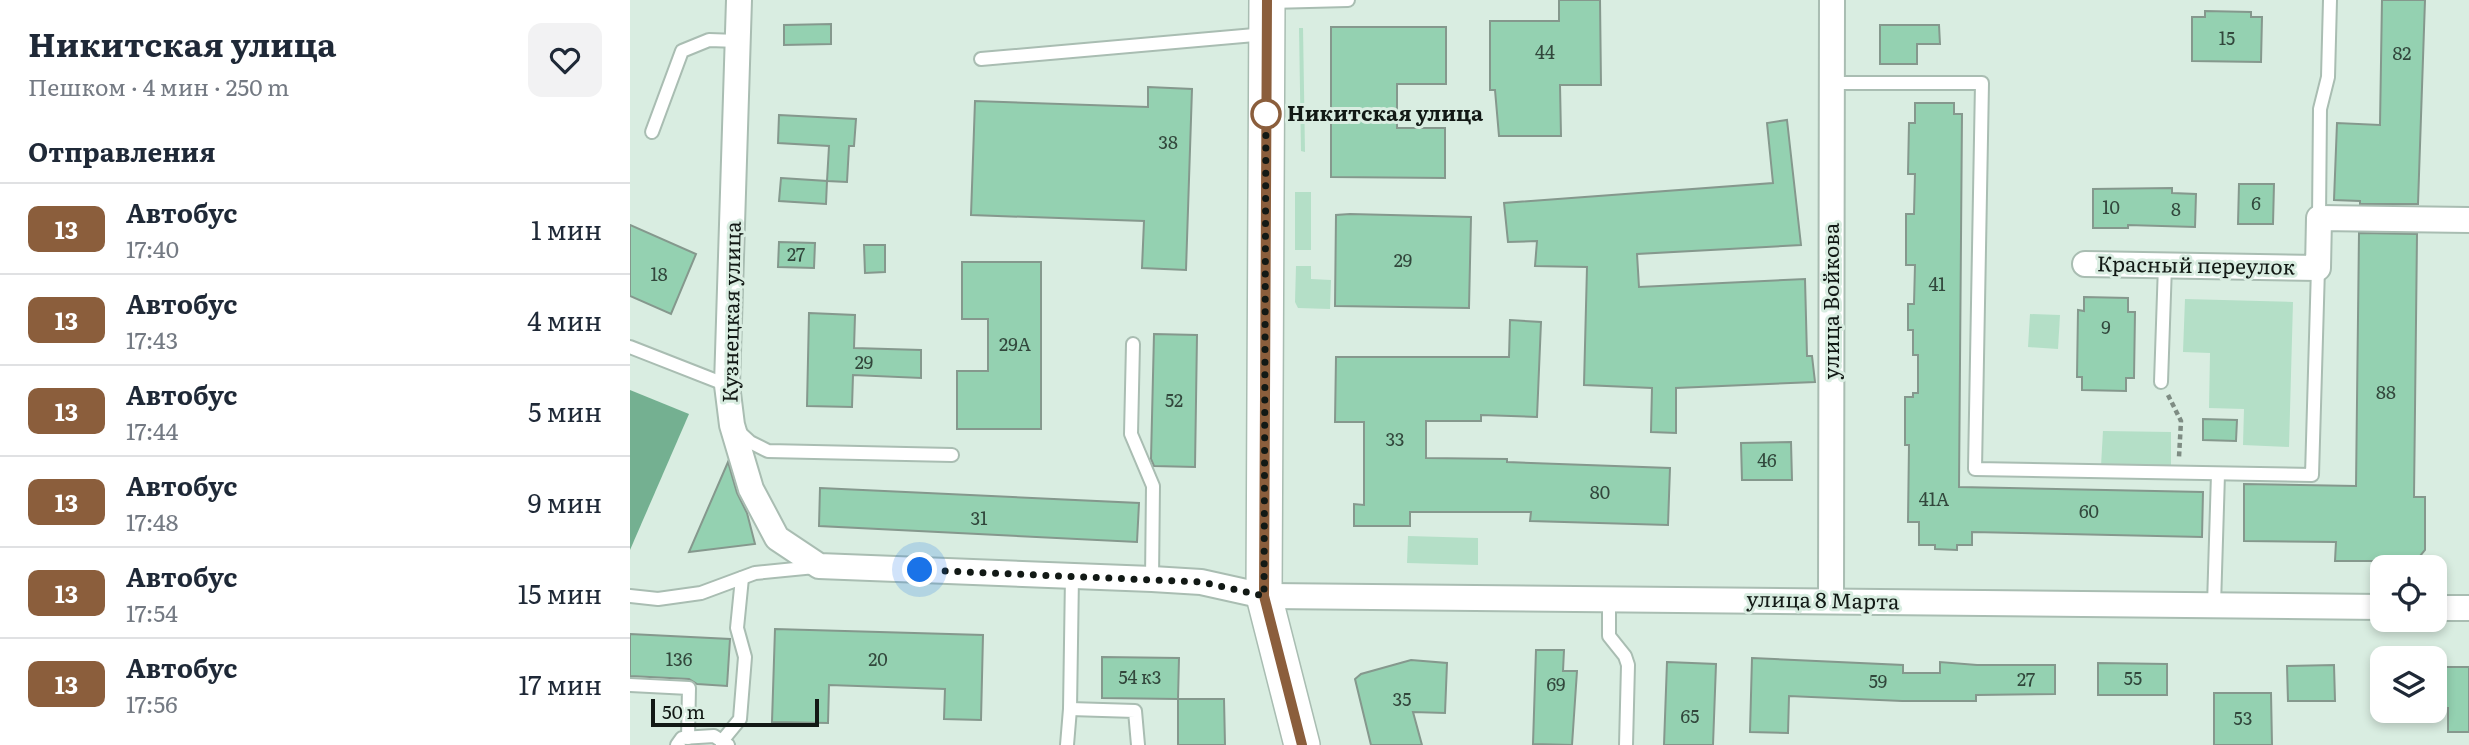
<!DOCTYPE html>
<html lang="ru">
<meta charset="utf-8">
<style>
:root{--surface:#fff;--page:#f2f2f3;--text:#1f2937;--muted:#747a83;--line:#e0e1e3}
body{margin:0;font-family:Literata,serif;background:var(--page);color:var(--text);height:100vh;display:flex;flex-direction:column;font-size:26px;white-space:nowrap}
*{box-sizing:border-box;margin:0}
p{font-size:23px;color:var(--muted)}
.icon{flex:none;width:38px;height:38px;fill:none;stroke:currentColor;stroke-width:2;stroke-linecap:round;stroke-linejoin:round}
.map{position:relative;flex:1;overflow:hidden}
.sheet{display:flex;flex-direction:column;background:var(--surface);width:630px}
.sheet>*{flex:none}
.badge{padding:0 14px;border-radius:10px;font-size:24px;line-height:46px}
.controls{position:absolute;left:1740px;top:555px;display:grid;gap:14px}
.controls a{display:grid;place-items:center;width:77px;height:77px;border-radius:14px;background:var(--surface);box-shadow:0 4px 10px #0003;font-size:35px}
.scale{position:absolute;left:21px;bottom:18px;width:168px;box-sizing:border-box;padding-left:7px;border:4px solid #121915;border-top:0;font-size:19px;line-height:24px;white-space:nowrap;color:#121915;-webkit-text-stroke:5px #d9ede1;paint-order:stroke}
.you{position:absolute;width:35px;height:35px;margin:-18px;border:5px solid #fff;border-radius:50%;background:#1a73e8;box-shadow:0 0 0 10px #1a73e833}
.map>.badge{position:absolute;translate:-50% -50%;box-shadow:0 0 0 4px #fff}
h2{padding:0 28px;font-size:26px;line-height:63px}
.round{display:grid;place-items:center;flex:none;width:74px;height:74px;border-radius:14px;background:var(--page)}
.head{display:flex;align-items:center;justify-content:space-between;height:119px;padding:0 28px}
h1{font-size:33px;font-weight:700;line-height:52px}
ul{padding:0;list-style:none}
li{display:flex;align-items:center;gap:21px;height:91px;padding:0 28px;border-top:2px solid var(--line)}
li div{flex:1}
li b{display:block;font-size:26px}
li em{font-style:normal}
li .badge{min-width:77px;font-weight:700;text-align:center}
main{display:flex;flex:1;min-height:0}
.map>svg:first-child{display:block}
.green{fill:#b4dfc7}
.forest{fill:#74b091}
.building{fill:#94d1b1;stroke:#85988d;stroke-width:2}
.lines{fill:none;stroke-linecap:round;stroke-linejoin:round}
.lane-casing{stroke:#a9bdb2;stroke-width:16}
.street-casing{stroke:#a9bdb2;stroke-width:28}
.secondary-casing{stroke:#a9bdb2;stroke-width:38}
.path{stroke:#7e8c83;stroke-width:4.5;stroke-dasharray:5 3.5;stroke-linecap:butt}
.lane{stroke:#fff;stroke-width:12}
.street{stroke:#fff;stroke-width:24}
.secondary{stroke:#fff;stroke-width:35}
.line-casing{stroke:#fff;stroke-width:16}
.line{stroke:#8b5e3c;stroke-width:10}
.walk{stroke:#121915;stroke-width:7;stroke-dasharray:0 12.6}
.stop-dot{fill:#fff;stroke:#8b5e3c;stroke-width:3.5}
.labels{text-anchor:middle;stroke-width:6;stroke-linejoin:round;paint-order:stroke}
.number-label{font-size:18px;fill:#32473c}
.stop-label{font-size:21px;font-weight:bold;fill:#121915;stroke:#d9ede1;text-anchor:start}
.street-label{font-size:21px;fill:#121915;stroke:#d9ede1}
</style>
<main>
<section class="sheet">
<div class="head"><div><h1>Никитская улица</h1><p>Пешком · 4 мин · 250 m</p></div><a class="round"><svg class="icon" aria-label="heart" viewBox="0 0 24 24"><path d="M12 20l-8-8c-3-5 5-10 8-4 3-6 11-1 8 4z"/></svg></a></div>
<h2>Отправления</h2>
<ul>
<li><span class="badge" style="background:#8b5e3c;color:#fff">13</span><div><b>Автобус</b><p>17:40</p></div><em>1 мин</em></li>
<li><span class="badge" style="background:#8b5e3c;color:#fff">13</span><div><b>Автобус</b><p>17:43</p></div><em>4 мин</em></li>
<li><span class="badge" style="background:#8b5e3c;color:#fff">13</span><div><b>Автобус</b><p>17:44</p></div><em>5 мин</em></li>
<li><span class="badge" style="background:#8b5e3c;color:#fff">13</span><div><b>Автобус</b><p>17:48</p></div><em>9 мин</em></li>
<li><span class="badge" style="background:#8b5e3c;color:#fff">13</span><div><b>Автобус</b><p>17:54</p></div><em>15 мин</em></li>
<li><span class="badge" style="background:#8b5e3c;color:#fff">13</span><div><b>Автобус</b><p>17:56</p></div><em>17 мин</em></li>
</ul>
</section>
<div class="map">
<svg width="1839" height="745" viewBox="0 0 1839 745">
<rect width="100%" height="100%" fill="#d9ede1"/>
<g class="green">
<path d="M669 28H673L675 152 671 151Z"/>
<rect x="665" y="192" width="16" height="58"/>
<path d="M666 266H681V279L701 280 700 309 668 308 665 302Z"/>
<path d="M1555 299 1663 302 1659 447 1613 445 1614 409 1579 408 1580 353 1553 352Z"/>
<path d="M1400 314 1430 315 1428 349 1398 347Z"/>
<path d="M1473 431 1541 432V468L1471 466Z"/>
<path d="M778 536 848 538V565L777 563Z"/>
</g>
<path class="forest" d="M0 390 59 414 0 550Z"/>
<g class="building">
<path d="M929 0H970L971 85H930L931 136H869L865 90H860V21H929Z"/>
<path d="M1752 0H1795L1788 204H1730V201L1704 200 1707 123 1750 125Z"/>
<path d="M1575 11 1621 12V17H1632L1631 62 1562 61V17H1575Z"/>
<path d="M201 24V44L154 45V25Z"/>
<path d="M1250 25H1309L1310 44H1287V64H1250Z"/>
<path d="M701 27H816V84H767V128H815V178L701 177Z"/>
<path d="M518 87 562 89 556 270 512 268 514 221 341 215 345 101 518 107Z"/>
<path d="M1285 103H1324V114H1332L1329 487 1573 492 1572 537 1342 532V545H1327V550L1305 549V545H1289V522H1278L1279 445H1275V397H1283V393H1288V355H1283V330H1278V304H1284L1285 265H1276V214H1284L1285 174H1278L1279 123H1285Z"/>
<path d="M149 115 226 119 224 146H219L217 182 197 181 199 146 148 143Z"/>
<path d="M1157 120 1171 245 1007 254 1009 287 1175 279 1177 356H1182L1185 382 1046 388V433L1021 432 1022 388 954 385 957 267 905 266 907 241 878 242 874 203 1143 183 1137 123Z"/>
<path d="M151 178 197 181 196 204 149 201Z"/>
<path d="M1609 184H1644L1643 224H1608Z"/>
<path d="M1542 188V193L1566 194 1565 227 1498 225V228H1463V189Z"/>
<path d="M720 214 841 217 839 308 705 306 706 215Z"/>
<path d="M0 225 66 254 41 314 0 296Z"/>
<path d="M1729 233 1787 234 1784 497H1795V550L1786 561H1705L1706 542 1614 541V484L1726 486Z"/>
<path d="M149 242 185 243 184 268 148 267Z"/>
<path d="M234 245H255V272L235 273Z"/>
<path d="M332 262H411V429H327V371H358V319H332Z"/>
<path d="M1454 297 1498 298V312H1505L1504 378H1496V391L1452 390V377H1447L1448 310 1454 311Z"/>
<path d="M179 313 225 315 224 348 291 350V378L223 375 222 407 177 406Z"/>
<path d="M880 320 911 322 907 417 851 415V421H796V458L877 459V462L1040 468 1038 525 900 521 901 512H780V526H724V504L734 505V422H705L706 357H879Z"/>
<path d="M524 334 567 335 565 467 524 466 521 459Z"/>
<path d="M1573 419 1607 420 1606 441 1573 440Z"/>
<path d="M1161 442 1162 480H1112L1111 443Z"/>
<path d="M98 462 107 493 117 513 125 544 59 552Z"/>
<path d="M190 488 509 503 507 542 189 526Z"/>
<path d="M145 629 353 635 351 720 314 719 315 689 199 685 198 723 142 722Z"/>
<path d="M0 634 100 639 97 686 67 684 59 679 0 676Z"/>
<path d="M906 650H934L933 671H947L942 745 903 744Z"/>
<path d="M472 657 549 658 548 699 472 698Z"/>
<path d="M1122 658 1273 665V673H1310V662L1347 665H1425V694L1346 695V701H1272L1159 696 1158 733 1120 732Z"/>
<path d="M781 660 817 663 815 713 783 712 792 745H741L725 679 731 674Z"/>
<path d="M1037 662 1086 664 1083 745H1034Z"/>
<path d="M1468 663 1537 664V695H1468Z"/>
<path d="M1704 665 1705 701H1658L1657 666Z"/>
<path d="M1806 667H1839V732H1818V708H1808Z"/>
<path d="M1584 693H1641L1642 745H1584Z"/>
<path d="M548 699H594L595 745H548Z"/>
</g>
<g class="lines">
<g class="lane-casing">
<g id="lane">
<path d="M640 2 718 0"/>
<path d="M351 59 636 34"/>
<path d="M1202 83H1352L1345 469 1682 475 1688 268"/>
<path d="M22 132 52 51 79 40 108 41"/>
<path d="M1689 218 1690 109 1698 77 1700 0"/>
<path d="M503 344 501 434 523 486 522 579"/>
<path d="M0 347 97 385"/>
<path d="M1531 382 1535 265"/>
<path d="M108 431 120 442 138 451 322 455"/>
<path d="M0 596 28 599 71 593 125 573 185 567"/>
<path d="M979 599V636L995 656 998 665 996 745"/>
<path d="M1584 605 1588 474"/>
<path d="M0 685 59 688 58 738"/>
<path d="M440 709 505 711 508 745"/>
<path d="M47 745 52 738 84 736 98 745"/>
<path d="M92 745V741L110 719 115 657 107 628 112 578"/>
<path d="M437 745 440 709 442 576"/>
</g>
</g>
<g class="street-casing">
<g id="street">
<path d="M109 0 97 385 102 425 121 489 147 538 189 566 522 579 571 582 634 596 1752 607"/>
<path d="M1455 264 1688 268 1689 218 1839 220"/>
<path d="M1201 601 1202 0"/>
<path d="M1804 608H1839"/>
</g>
</g>
<g class="secondary-casing">
<path id="secondary" d="M637 0 634 596 672 745"/>
</g>
<path class="path" d="M1538 395 1551 421 1549 457"/>
<use href="#lane" class="lane"/>
<use href="#street" class="street"/>
<use href="#secondary" class="secondary"/>
</g>
<g class="lines">
<g class="line-casing">
<path id="line" d="M637 0 634 596 672 745"/>
</g>
<use href="#line" class="line"/>
<path class="walk" d="M290 570 571 582 634 596 636 111V114"/>
</g>
<circle class="stop-dot" cx="636" cy="114" r="14"/>
<g class="labels">
<g class="number-label">
<text x="1597" y="45">15</text>
<text x="915" y="59">44</text>
<text x="1772" y="60">82</text>
<text x="538" y="149">38</text>
<text x="1626" y="210">6</text>
<text x="1481" y="214">10</text>
<text x="1546" y="216">8</text>
<text x="166" y="261">27</text>
<text x="773" y="267">29</text>
<text x="29" y="281">18</text>
<text x="1307" y="291">41</text>
<text x="1476" y="334">9</text>
<text x="385" y="351">29А</text>
<text x="234" y="369">29</text>
<text x="1756" y="399">88</text>
<text x="544" y="407">52</text>
<text x="765" y="446">33</text>
<text x="1137" y="467">46</text>
<text x="970" y="499">80</text>
<text x="1304" y="506">41А</text>
<text x="1459" y="518">60</text>
<text x="349" y="525">31</text>
<text x="49" y="666">136</text>
<text x="248" y="666">20</text>
<text x="510" y="684">54 к3</text>
<text x="1503" y="685">55</text>
<text x="1396" y="686">27</text>
<text x="1248" y="688">59</text>
<text x="926" y="691">69</text>
<text x="772" y="706">35</text>
<text x="1060" y="723">65</text>
<text x="1613" y="725">53</text>
</g>
<g class="stop-label">
<text x="657" y="121">Никитская улица</text>
</g>
<g class="street-label">
<text transform="translate(1566 266) rotate(1)" y="7">Красный переулок</text>
<text transform="translate(1202 301) rotate(-90)" y="7">улица Войкова</text>
<text transform="translate(102 312) rotate(-89)" y="7">Кузнецкая улица</text>
<text transform="translate(1193 601) rotate(1)" y="7">улица 8 Марта</text>
</g>
</g>
</svg>
<div class="controls">
<a><svg class="icon" aria-label="locate" viewBox="0 0 24 24"><circle cx="12" cy="12" r="6"/><path d="M12 2v4M12 18v4M2 12h4M18 12h4"/></svg></a>
<a><svg class="icon" aria-label="layers" viewBox="0 0 24 24"><path d="M12 4l9 5-9 5-9-5zM3 14l9 5 9-5"/></svg></a>
</div>
<div class="scale">50 m</div>
<div class="you" style="left:290px;top:570px"></div>
</div>
</main>
